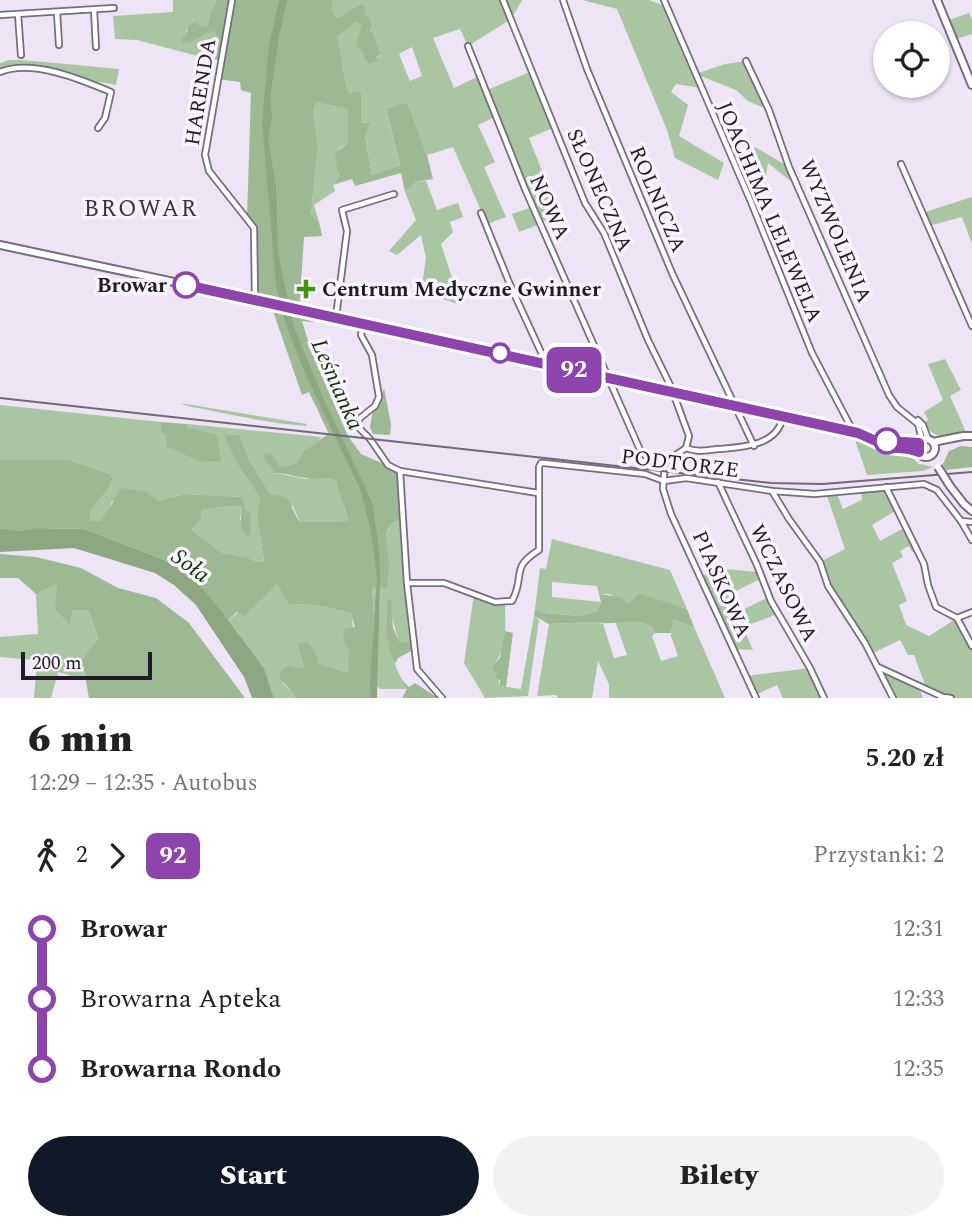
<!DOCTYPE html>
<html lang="pl">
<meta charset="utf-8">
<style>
:root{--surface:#fff;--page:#f2f2f2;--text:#222;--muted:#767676;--accent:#111827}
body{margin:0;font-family:Spectral,serif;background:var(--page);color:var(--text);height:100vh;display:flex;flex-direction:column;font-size:26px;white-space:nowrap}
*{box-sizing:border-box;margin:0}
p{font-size:23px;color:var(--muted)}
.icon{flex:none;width:38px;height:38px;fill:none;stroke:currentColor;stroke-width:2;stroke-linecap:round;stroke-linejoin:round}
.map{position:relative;height:698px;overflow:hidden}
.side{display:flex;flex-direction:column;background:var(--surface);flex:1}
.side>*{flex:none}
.badge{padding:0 14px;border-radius:10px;font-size:24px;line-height:46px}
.tools{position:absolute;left:873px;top:21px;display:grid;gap:14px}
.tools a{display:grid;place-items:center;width:77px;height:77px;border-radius:50%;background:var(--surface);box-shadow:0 2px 5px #0004;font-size:35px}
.scale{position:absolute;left:21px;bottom:18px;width:131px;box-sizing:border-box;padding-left:7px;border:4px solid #201d22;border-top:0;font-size:19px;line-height:24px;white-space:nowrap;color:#201d22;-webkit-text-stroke:5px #f9f3fd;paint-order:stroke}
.map>.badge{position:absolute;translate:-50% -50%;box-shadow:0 0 0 4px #fff}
.legs{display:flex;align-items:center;gap:10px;height:77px;padding:0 28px;font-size:23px}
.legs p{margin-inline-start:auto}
.head{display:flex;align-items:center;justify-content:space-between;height:119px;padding:0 28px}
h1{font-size:38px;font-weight:800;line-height:52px}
.cta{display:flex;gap:14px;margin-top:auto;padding:14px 28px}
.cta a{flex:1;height:80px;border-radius:42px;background:var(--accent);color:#fff;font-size:28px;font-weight:800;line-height:80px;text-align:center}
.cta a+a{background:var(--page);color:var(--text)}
ul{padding:0 28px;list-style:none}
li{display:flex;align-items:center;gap:24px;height:70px;font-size:26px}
li i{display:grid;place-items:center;width:10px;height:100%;margin:0 9px;background:currentColor}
li i::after{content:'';width:18px;height:18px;margin:-9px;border:5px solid;border-radius:50%;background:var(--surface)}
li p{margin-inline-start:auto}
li:first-child i{background:linear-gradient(#0000 50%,currentColor 0)}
li:last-child i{background:linear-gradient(currentColor 50%,#0000 0)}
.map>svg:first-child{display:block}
.green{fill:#aac5a1;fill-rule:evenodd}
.forest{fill:#9db994}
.water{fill:#8ca782}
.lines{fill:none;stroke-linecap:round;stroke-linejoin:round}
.street-casing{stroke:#766e7d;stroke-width:8}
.secondary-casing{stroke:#766e7d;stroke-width:10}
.street{stroke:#fff;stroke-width:4.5}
.secondary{stroke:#fff;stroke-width:6}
.rail{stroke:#6f6a74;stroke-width:2}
.secondary-bridge-casing{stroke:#766e7d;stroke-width:10;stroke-linecap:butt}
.secondary-bridge{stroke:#fff;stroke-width:6}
.line-1-casing{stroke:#fff;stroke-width:16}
.line-1{stroke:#8e44ad;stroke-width:10}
.stop-1-dot{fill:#fff;stroke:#8e44ad;stroke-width:3.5}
.poi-dot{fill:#40970d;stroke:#f9f3fd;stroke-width:2.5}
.labels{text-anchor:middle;stroke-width:7;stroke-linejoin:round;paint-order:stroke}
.street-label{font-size:21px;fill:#201d22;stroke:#f9f3fd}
.stop-label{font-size:21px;font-weight:bold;fill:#201d22;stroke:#f9f3fd;text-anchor:end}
.poi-label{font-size:21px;font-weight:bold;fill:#201d22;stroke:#f9f3fd;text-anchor:start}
.neighbourhood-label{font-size:23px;letter-spacing:2px;fill:#39323f;stroke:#f9f3fd}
.water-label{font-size:23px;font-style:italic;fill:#0e3400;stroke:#f9f3fd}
</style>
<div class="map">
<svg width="972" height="698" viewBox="0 0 972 698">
<rect width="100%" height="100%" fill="#ede4f5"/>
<g class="green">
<path d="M173 0H217L211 10 207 26 186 30 189 43 213 31 217 33V38L209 59 137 40 115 39 113 16 173 12Z"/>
<path d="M332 0H522L511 19 468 46 460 29 433 38 454 88 479 76 485 91 532 71 555 127 529 138 558 211 540 224 519 232 512 214 532 207 495 117 478 125 495 162 484 167 506 217 487 224 453 147 427 155 407 102 386 110 400 167 372 175 365 135 369 122 361 123 357 91 349 95C342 75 343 57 337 37L356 22 363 25 376 57 381 56 360 4 338 18 332 12ZM412 47 422 76 410 81 399 54Z"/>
<path d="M582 0H649L667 7 695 74 725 64 746 61 769 110 748 101 736 90 696 74 701 88 676 84 671 92 688 105 679 136 724 163 718 180 675 158 667 130 617 9Z"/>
<path d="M969 13 972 20V34L956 39 949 20Z"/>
<path d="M9 60H22L119 69 116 85C105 82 94 82 83 80 55 74 27 61 0 72V63Z"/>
<path d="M316 102 348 108V143L339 149 340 174 333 185 335 191 314 205 319 222 311 214 318 145 313 113Z"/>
<path d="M725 144 751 155 755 147 789 167 798 187 768 163 765 183 735 167Z"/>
<path d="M426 181 437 210 458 203 463 217 450 222 453 232 441 244 461 305 421 292 426 258 421 235 397 255 389 251 416 220 405 192 416 182Z"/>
<path d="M972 197V244L962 217 928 226 922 213Z"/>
<path d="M945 359 961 390 950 396 966 432C938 438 936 440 918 417L926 422 928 420 924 412 943 400 928 364Z"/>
<path d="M180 403 307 424 306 426C274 423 244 418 213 411 201 408 191 408 180 403Z"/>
<path d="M0 405 161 422 160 432 168 434 166 445 198 461 187 424 321 437 316 446 304 450 297 463 280 467 273 458 275 473 306 479 321 476 336 481C338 495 345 507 348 521L300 522 293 506 271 495 249 460 238 435 225 434 236 462 260 498 257 514 264 561 257 562 247 557 222 553 192 530 201 519 202 510 229 506 242 507 240 519 249 534 251 514 246 510 243 497 184 494 158 501H112L108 513 100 521H91L90 511 109 486 110 474 69 460H0Z"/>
<path d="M855 440 872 443 887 451 906 452 919 464 933 467 923 471 867 475Z"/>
<path d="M886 487 897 510 872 525 880 541 906 527 917 550 912 552 909 546 900 551 903 557 892 563 907 601 899 605 906 625 929 636 957 618 972 646V698H951L927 690 914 655H908L900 640 871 654 828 586 820 562 845 549 826 493 836 492 843 509 862 500 861 490Z"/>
<path d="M403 519 414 640 400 644C394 629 393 616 387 601 385 640 389 656 407 689H381L370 682 374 615 372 587 389 561C385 544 381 525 403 519Z"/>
<path d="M552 539 670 570 687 609 660 601 635 597 627 603 609 594H599L597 586 552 582V597L601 602 597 611 579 616 543 613 535 609 540 568 546 569Z"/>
<path d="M723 569 760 572 762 578 728 595 736 613 769 597 778 614 743 627 753 650 734 649 701 576Z"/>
<path d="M57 584 70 624 73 610 89 611 98 640 82 660 85 680 58 672 51 698H34L37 660 0 657V637L38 634 36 594Z"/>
<path d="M277 584 288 604 315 605 351 613C356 632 349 652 349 672L317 664 316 652 299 644 304 667 283 683 294 694 295 698H274L264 668 227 621Z"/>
<path d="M474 594 495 602H505C505 624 508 651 492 666L497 672 500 686 521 689 534 616 539 620 528 696 485 698 464 663Z"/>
<path d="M672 620 694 627 725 698H609V684L598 661 592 698H558L556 695 537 696 549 624 597 622 603 624 614 658 627 655 615 621C629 622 649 619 655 633L652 636 661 661 678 656 671 636Z"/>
<path d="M810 668 824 698H783L777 685 755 695 746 676Z"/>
<path d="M891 673 918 686 923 698H893L882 676Z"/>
</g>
<g class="forest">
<path d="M217 0H332V12L338 18 360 4 365 6 364 14 368 16 372 26 370 30 373 34 381 55 376 57 377 61 370 64 364 59V53L356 45 362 25 356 22 337 37C343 57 342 75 349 94L357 91 361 93V123L370 122 365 136 372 175 400 166 386 109 407 102 427 155 433 179 416 182 405 192 401 173 355 186 352 179 333 185 340 174 337 169 335 153 348 143V109L316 102 313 113 318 145 311 214 319 222 322 236 304 237 299 314 314 317 313 322 302 321 312 353 348 436 361 454 400 471 403 519C377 526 389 546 389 564 389 572 387 580 387 588L372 587 374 615 371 698H295C293 690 283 684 279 676L282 670 290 665 299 669 304 667 298 644 307 642 316 652 318 664 348 672 349 650 343 640 345 629 355 627 351 613 315 605 288 604 277 584 244 616 237 612 227 621 211 598 167 561 84 529 35 528 19 531 0 528V460H69L110 474 112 479 109 487 90 511 91 521H100C109 512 113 500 121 488L147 492 158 501 184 494 243 497 246 510 251 513 250 534 247 536C239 526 241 518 242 507L229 506 202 510 201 519 192 530 222 553 247 557 257 562 264 561 257 514 260 498 236 462 224 434 239 435 249 460 271 495C294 495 289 507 300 522L348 521C345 506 338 495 336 481 325 476 317 480 306 478 295 477 286 473 275 473L264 458 265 454 271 453 280 467 297 463 304 450C317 445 317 440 329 434L309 392 302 395 272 308 268 302 255 300 254 228 247 218 251 93 241 90 240 82 218 79 221 60 209 59 217 38 216 33 213 31 189 43 182 42 181 39 186 35 189 25 196 22 200 27 207 26 211 10Z"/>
<path d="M384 388 391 424 390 435 373 434 370 427 373 410 378 405Z"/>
<path d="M161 422 187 424 188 428 217 435 221 462 198 461 166 446 167 435 160 432Z"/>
<path d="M961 446 972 447V467L946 470 943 464 949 451Z"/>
<path d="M0 554 36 557 81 568 118 588 156 598 189 623 245 698H89L82 660 98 639 89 611 73 610 70 625 55 609 57 584 36 594 18 578H0Z"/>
<path d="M599 594 620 597 627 603 640 594 687 609 694 627 673 620 671 633H655C647 613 612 627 597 622L549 624 534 616 535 609 543 613 579 616 597 611 601 602Z"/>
<path d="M391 600 393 628 400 643 414 640 411 651 398 658 395 664C385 644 386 623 387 601Z"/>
<path d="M505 631 513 633 506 687 500 686V680L496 678 497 672 493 671 492 666 500 658Z"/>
<path d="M401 679 409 687 415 683 438 698H402L407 689Z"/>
</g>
<g class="water">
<path d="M279 0H287L279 36 270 98 272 117 268 140 276 186 278 254 294 327 322 395 372 502 379 548 380 575 377 698H371L370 686 377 577 371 531 361 491 304 371 286 325 276 285 262 122 269 46Z"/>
<path d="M0 528 19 531 35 528 84 529 167 561 191 577 211 598 264 668 274 698H252L244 677 196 605 174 585 155 573 74 548 0 552Z"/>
</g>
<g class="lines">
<g class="street-casing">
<g id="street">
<path d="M232 0 205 155 209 171 254 228 255 299"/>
<path d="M503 0 585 203 604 233 648 340 671 387 689 436 686 448"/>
<path d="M563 0 587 69 672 273 754 446"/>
<path d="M664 0 751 202 812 353 853 431"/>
<path d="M94 10 96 47"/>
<path d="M57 12 59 45"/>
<path d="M18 14 21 55"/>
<path d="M0 15 114 8"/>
<path d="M468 46 525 189 641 452 646 456 665 462"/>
<path d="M746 61 769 110 789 167 889 395 897 407 918 424 922 440"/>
<path d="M0 72C32 59 80 79 111 92L105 118 98 128"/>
<path d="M901 164 972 326"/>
<path d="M481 213 511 287 546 363"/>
<path d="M336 317 347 231 342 210 394 194"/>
<path d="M363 322 361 335 372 355 379 397 375 406 360 418 356 425 370 439 388 465 400 471 407 583 417 669 442 698"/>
<path d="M918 420 923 425 928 439"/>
<path d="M400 471 538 493"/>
<path d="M718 482 757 565 771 601 810 668 824 698"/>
<path d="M886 487 924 564 928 585 936 607 957 618 972 612"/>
<path d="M772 491 789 519 820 562 828 586 865 643 893 698"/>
<path d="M961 521 972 540"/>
<path d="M407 583H444L495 602 512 601C526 575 509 569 539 550V467L541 463H544L645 474 664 481 686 478 772 491 815 494 924 484 937 490 961 521 972 522"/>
<path d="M957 618 972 646"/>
<path d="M878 667 943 697 951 698"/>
<path d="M756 698 671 514 663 489 665 462 686 448C697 453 707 450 719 449 743 447 778 446 783 416"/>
</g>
</g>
<g class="secondary-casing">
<g id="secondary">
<path d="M937 0 972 85"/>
<path d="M0 245 363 322 867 435 890 442 919 443"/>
<circle cx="926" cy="448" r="9"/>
<path d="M873 440C888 448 904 445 919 452"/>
<path d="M933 442 963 436H972"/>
<path d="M950 486 964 504 972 511"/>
</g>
</g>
<use href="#street" class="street"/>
<use href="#secondary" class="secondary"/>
<path class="rail" d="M0 398 771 483 823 484 972 472"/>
<g class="secondary-bridge-casing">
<path id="secondary-bridge" d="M938 467 950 486"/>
</g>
<use href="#secondary-bridge" class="secondary-bridge"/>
</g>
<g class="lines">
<g class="line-1-casing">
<path id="line-1" d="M186 285 858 433 889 447 909 449 919 452V443L887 441"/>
</g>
<use href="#line-1" class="line-1"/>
</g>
<g class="stop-1-dot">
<circle cx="186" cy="285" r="12"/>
<circle cx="500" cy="353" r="9"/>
<circle cx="887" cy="441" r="12"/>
</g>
<path class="poi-dot" d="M302.5 278.5h7v7h7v7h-7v7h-7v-7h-7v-7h7z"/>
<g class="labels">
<g class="street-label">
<text transform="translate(200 92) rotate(-81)" y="7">HARENDA</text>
<text transform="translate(600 190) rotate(66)" y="7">SŁONECZNA</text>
<text transform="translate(658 199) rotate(67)" y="7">ROLNICZA</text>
<text transform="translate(550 207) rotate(66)" y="7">NOWA</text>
<text transform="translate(770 212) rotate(67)" y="7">JOACHIMA LELEWELA</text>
<text transform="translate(836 231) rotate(67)" y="7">WYZWOLENIA</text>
<text transform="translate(680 463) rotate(7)" y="7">PODTORZE</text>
<text transform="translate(784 583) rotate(64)" y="7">WCZASOWA</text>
<text transform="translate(722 584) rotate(66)" y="7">PIASKOWA</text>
</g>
<g class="stop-label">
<text x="167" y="292">Browar</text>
</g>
<g class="poi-label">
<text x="322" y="296">Centrum Medyczne Gwinner</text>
</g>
<g class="neighbourhood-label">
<text x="141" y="216">BROWAR</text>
</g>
<g class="water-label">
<text transform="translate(338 384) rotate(66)" y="8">Leśnianka</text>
<text transform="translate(191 565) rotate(36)" y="8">Soła</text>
</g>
</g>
</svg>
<div class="tools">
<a><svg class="icon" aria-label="locate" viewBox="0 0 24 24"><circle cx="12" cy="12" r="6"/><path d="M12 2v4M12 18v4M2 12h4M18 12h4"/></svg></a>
</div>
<div class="scale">200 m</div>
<b class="badge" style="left:574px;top:370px;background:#8e44ad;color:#fff">92</b>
</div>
<section class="side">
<div class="head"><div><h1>6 min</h1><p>12:29 – 12:35 · Autobus</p></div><b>5.20 zł</b></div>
<div class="legs"><svg class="icon" aria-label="walk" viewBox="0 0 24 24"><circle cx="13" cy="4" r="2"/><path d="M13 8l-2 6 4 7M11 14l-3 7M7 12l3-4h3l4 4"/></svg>2<svg class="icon" aria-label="forward" viewBox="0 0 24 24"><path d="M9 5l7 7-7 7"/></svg><b class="badge" style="background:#8e44ad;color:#fff">92</b><p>Przystanki: 2</p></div>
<ul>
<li><i style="color:#8e44ad"></i><b>Browar</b><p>12:31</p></li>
<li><i style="color:#8e44ad"></i><span>Browarna Apteka</span><p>12:33</p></li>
<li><i style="color:#8e44ad"></i><b>Browarna Rondo</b><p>12:35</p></li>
</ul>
<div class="cta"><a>Start</a><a>Bilety</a></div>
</section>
